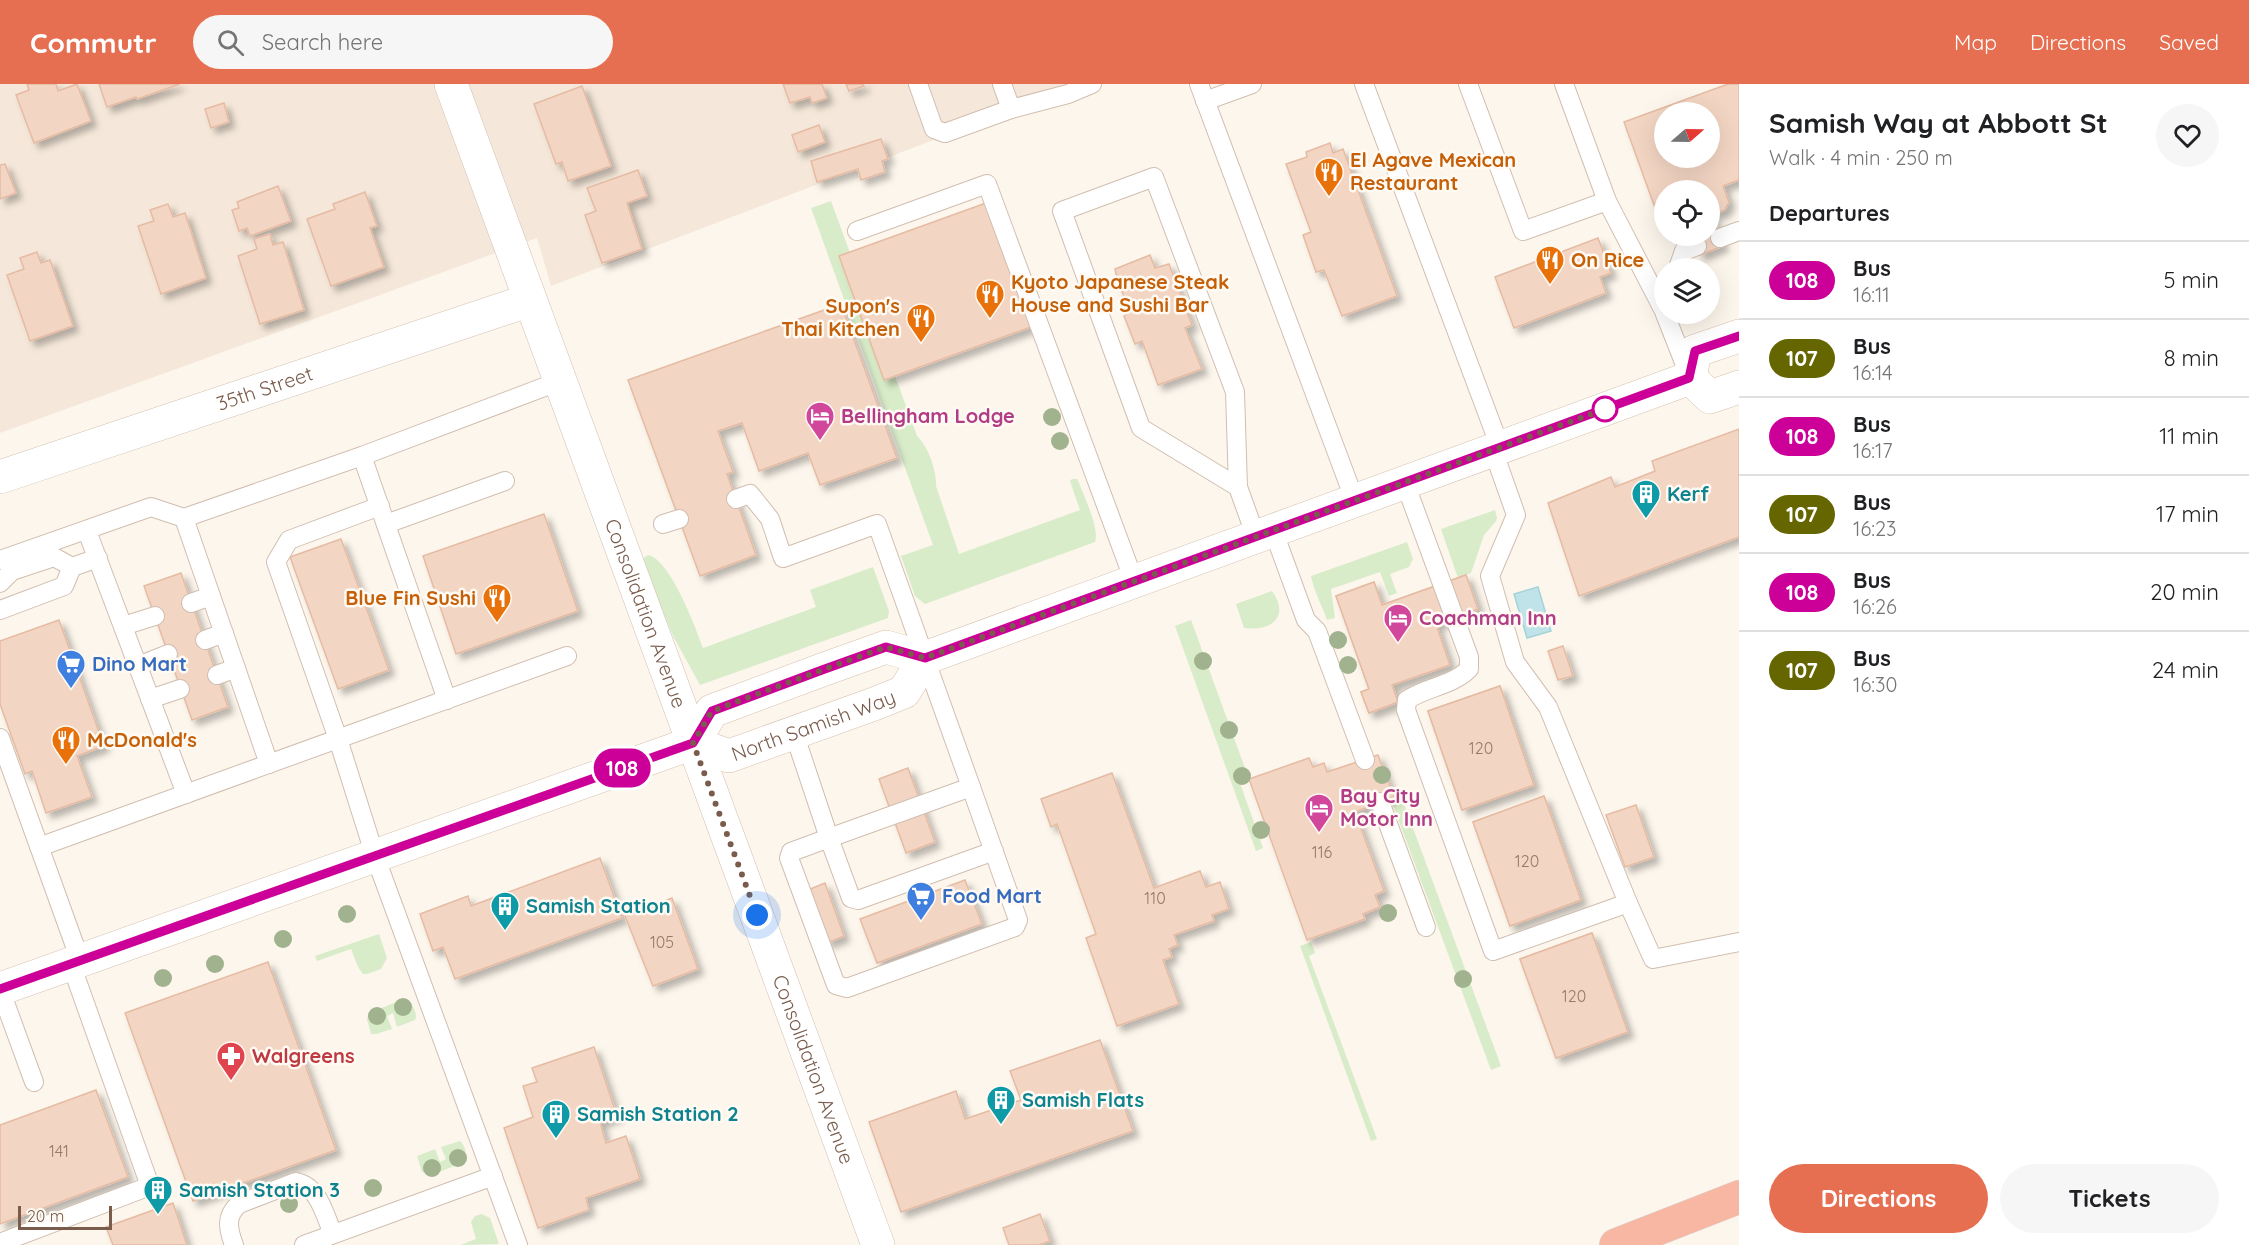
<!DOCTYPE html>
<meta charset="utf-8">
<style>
:root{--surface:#fff;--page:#f6f6f6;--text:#202124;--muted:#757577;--line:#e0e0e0;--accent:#e76f51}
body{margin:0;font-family:Quicksand,sans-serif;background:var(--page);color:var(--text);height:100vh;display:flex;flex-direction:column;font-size:22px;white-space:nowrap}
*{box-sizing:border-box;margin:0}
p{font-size:20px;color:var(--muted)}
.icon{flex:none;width:33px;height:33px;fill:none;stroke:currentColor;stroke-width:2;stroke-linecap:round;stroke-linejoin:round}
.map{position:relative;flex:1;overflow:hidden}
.details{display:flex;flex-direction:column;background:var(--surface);width:510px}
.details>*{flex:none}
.badge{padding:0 12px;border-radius:20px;font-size:21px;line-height:39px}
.needle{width:39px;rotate:70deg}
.tools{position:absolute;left:1654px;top:18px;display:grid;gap:12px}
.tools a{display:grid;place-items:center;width:66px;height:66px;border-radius:50%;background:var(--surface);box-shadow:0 6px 24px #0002;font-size:30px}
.scale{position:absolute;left:18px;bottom:15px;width:94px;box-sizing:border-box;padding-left:6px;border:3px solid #7a5c4d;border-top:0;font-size:16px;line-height:21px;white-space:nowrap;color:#7a5c4d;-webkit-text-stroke:4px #fffaf3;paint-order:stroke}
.you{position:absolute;width:30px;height:30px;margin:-15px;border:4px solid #fff;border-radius:50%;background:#1a73e8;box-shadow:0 0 0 9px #1a73e833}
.map>.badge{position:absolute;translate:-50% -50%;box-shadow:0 0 0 3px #fff}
h2{padding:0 30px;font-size:22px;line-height:54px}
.round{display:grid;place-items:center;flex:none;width:63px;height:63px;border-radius:32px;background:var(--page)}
.summary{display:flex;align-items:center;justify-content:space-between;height:102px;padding:0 30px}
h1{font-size:28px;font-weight:700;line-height:45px}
.button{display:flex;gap:12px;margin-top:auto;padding:12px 30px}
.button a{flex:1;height:69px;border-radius:36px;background:var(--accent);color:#fff;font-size:24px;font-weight:700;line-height:69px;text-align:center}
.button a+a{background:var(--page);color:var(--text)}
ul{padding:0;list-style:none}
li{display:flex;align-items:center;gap:18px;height:78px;padding:0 30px;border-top:2px solid var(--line)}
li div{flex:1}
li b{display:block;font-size:22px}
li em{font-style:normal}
li .badge{min-width:66px;font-weight:700;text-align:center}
header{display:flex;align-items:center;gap:36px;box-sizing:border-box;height:84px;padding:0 30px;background:var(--accent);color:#fff}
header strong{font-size:28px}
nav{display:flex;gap:33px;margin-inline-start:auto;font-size:21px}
.search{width:420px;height:54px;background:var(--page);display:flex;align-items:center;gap:15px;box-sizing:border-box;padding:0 21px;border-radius:33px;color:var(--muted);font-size:22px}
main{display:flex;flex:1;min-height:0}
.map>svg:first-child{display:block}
.residential{fill:#f5e8da}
.green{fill:#d8ecc9}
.water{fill:#bfe3e8;stroke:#a5d3da;stroke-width:1.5}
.building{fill:#f3d5c3;stroke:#e6bba3;stroke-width:1.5;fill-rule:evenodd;filter:url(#shadow)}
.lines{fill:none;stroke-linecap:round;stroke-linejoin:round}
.service-casing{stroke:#d1beb0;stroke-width:20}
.minor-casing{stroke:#d1beb0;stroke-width:34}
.secondary-casing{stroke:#d6c0b0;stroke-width:34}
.motorway-casing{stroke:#dad1cd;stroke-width:34}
.service{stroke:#fff;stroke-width:18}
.minor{stroke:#fff;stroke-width:33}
.secondary{stroke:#fff;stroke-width:33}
.motorway{stroke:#f7b7a3;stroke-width:33}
.tree{fill:#a0b28e}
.line-casing{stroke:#fff;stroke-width:14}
.line{stroke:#c09;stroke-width:9}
.walk{stroke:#7a5c4d;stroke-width:6;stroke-dasharray:0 10.8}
.stop-dot{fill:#fff;stroke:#c09;stroke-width:3}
.labels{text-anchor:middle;stroke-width:5;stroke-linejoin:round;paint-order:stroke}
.number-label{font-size:16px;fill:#987a6a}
.food-label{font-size:20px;font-weight:bold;fill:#c56008;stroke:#fffaf3;text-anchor:start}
.street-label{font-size:20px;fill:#7a5c4d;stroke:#fffaf3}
.hotel-label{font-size:20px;font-weight:bold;fill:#b23c85;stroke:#fffaf3;text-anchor:start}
.culture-label{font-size:20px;font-weight:bold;fill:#0d838f;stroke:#fffaf3;text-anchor:start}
.shop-label{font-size:20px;font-weight:bold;fill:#366cbe;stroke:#fffaf3;text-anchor:start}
.health-label{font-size:20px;font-weight:bold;fill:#be3a42;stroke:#fffaf3;text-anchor:start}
</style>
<header>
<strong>Commutr</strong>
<div class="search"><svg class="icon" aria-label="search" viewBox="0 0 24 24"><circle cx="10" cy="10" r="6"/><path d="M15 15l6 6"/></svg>Search here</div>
<nav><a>Map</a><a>Directions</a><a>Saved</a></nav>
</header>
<main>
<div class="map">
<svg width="1739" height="1161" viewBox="0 0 1739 1161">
<defs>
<filter id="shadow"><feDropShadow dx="5.5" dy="5.5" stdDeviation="3" flood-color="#0004"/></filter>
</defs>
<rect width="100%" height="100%" fill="#fdf6ec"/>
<path class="residential" d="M0 0H1080L551 202 537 154 0 349Z"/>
<g class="green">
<path d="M831 117 917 352C928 362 937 387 936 402L959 470 1080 426 1070 397 1072 395H1077L1079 399C1084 412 1100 446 1095 458L925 520 915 512 901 472 933 461 811 124Z"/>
<path d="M1495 426 1497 434 1496 437 1484 451 1471 489 1458 494 1441 445Z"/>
<path d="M1407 458 1413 475 1409 483 1390 490 1397 509 1389 512 1380 488 1331 505 1335 534 1327 536C1322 521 1314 508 1311 492Z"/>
<path d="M648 471C670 475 696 544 703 564L816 523 810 506 873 483 889 527 888 534 700 601 672 550 642 475Z"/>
<path d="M1272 507C1290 532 1272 548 1244 544L1236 520Z"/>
<path d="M1191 536 1249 695 1240 699 1263 764 1256 767 1175 542Z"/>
<path d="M1400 709 1501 982 1491 986 1390 713Z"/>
<path d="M379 850 387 874 381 885 367 890H363L358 883 351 865 317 877 315 872Z"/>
<path d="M1311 858 1315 869 1309 872 1377 1055 1371 1057 1300 862Z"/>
<path d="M401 916 409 917C413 922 418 930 415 936L397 943 393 929 387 932 392 945 376 950H371L367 935 369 929Z"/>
<path d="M460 1057C465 1061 468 1072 464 1078L432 1091 422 1088 417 1072 435 1065 440 1078 446 1075 441 1063Z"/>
<path d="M482 1130 490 1134 499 1160 461 1161 476 1155 471 1138 475 1132Z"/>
</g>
<path class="water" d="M1538 503 1551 547 1527 554 1514 510Z"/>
<g class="building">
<path d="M27 0H56L58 7 77 0 91 37 34 59 16 11 29 6Z"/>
<path d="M99 0H180L137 15 136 13 107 23Z"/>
<path d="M783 0H822L827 14 812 19 810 13 790 19Z"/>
<path d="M846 0H863L864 2 849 7Z"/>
<path d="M1728 0H1739V96L1723 102 1729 118 1725 126 1712 131 1723 162 1700 171 1693 152H1710V106H1665V117L1654 121 1624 38ZM1665 28H1710V74H1665Z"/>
<path d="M582 2 611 82 568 97 562 78 556 80 534 20Z"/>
<path d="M224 19 229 38 211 44 205 25Z"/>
<path d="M819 41 825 58 798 68 792 51Z"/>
<path d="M881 55 888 75 882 77 885 88 861 96 858 85 817 98 811 77Z"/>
<path d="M1330 59 1333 69 1343 65 1397 212 1342 232 1324 186 1316 188 1303 151 1311 148 1286 80 1307 73 1306 68Z"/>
<path d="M5 80 16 109 0 115V81Z"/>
<path d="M638 86 647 112 627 119 642 165 602 179 585 131 596 127 587 104Z"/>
<path d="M278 102 291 137 250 152 247 144 239 147 232 126 239 124 237 118Z"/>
<path d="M365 108 377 142 370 144 384 183 331 202 307 135 335 125 333 120Z"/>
<path d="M986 119 1031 243 884 296 839 172Z"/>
<path d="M168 120 173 133 185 129 206 194 161 210 138 142 154 137 150 126Z"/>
<path d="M270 150 273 161 283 158 304 226 260 240 238 172 257 165 254 155Z"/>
<path d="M1598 154 1611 189 1600 193 1606 209 1514 244 1495 193Z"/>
<path d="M37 168 41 179 50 176 73 242 30 257 7 191 24 185 20 174Z"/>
<path d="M1150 171 1155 184 1169 180 1192 241 1185 244 1202 285 1158 301 1142 257 1135 260 1124 232 1131 227 1118 199 1115 185Z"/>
<path d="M841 220 897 374 820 401 808 369 759 387 742 339 718 347 733 388 727 390 756 471 700 492 628 296Z"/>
<path d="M1739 345V453L1579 512 1548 419 1611 393 1615 403 1655 387 1652 377Z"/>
<path d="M544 430 578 527 456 570 423 472Z"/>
<path d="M341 455 389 586 338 605 290 473Z"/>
<path d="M181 489 228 623 192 636 144 502Z"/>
<path d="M1466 491 1478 525 1436 540 1450 581 1392 601 1398 618 1369 629 1361 608 1369 605 1336 512 1374 498 1382 521Z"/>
<path d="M1466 491 1478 525 1436 540 1450 581 1392 601 1398 618 1369 629 1361 608 1369 605 1336 512 1374 498 1382 521Z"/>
<path d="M59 536 104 662 77 672 92 713 46 729 32 687 25 690 0 620V557Z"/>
<path d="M1563 562 1573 592 1558 596 1548 567Z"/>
<path d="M1500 602 1534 701 1462 726 1428 627Z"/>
<path d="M1500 602 1534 701 1462 726 1428 627Z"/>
<path d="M1378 671 1394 713 1355 728 1384 807 1375 811 1380 823 1363 830 1365 835 1307 856 1249 695 1309 674 1313 683 1324 679 1327 688Z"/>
<path d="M908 684 935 758 906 769 879 695Z"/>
<path d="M1112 689 1154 804 1200 787 1206 803 1220 798 1229 825 1212 831 1214 837 1174 851 1178 861 1169 865 1172 873 1163 876 1179 920 1117 942 1086 854 1096 850 1057 740 1051 743 1041 715Z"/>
<path d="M1544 712 1581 816 1510 842 1473 738Z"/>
<path d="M1544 712 1581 816 1510 842 1473 738Z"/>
<path d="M1636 721 1654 773 1625 783 1606 731Z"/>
<path d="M600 774 622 834 455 895 443 863 433 867 420 830 468 812 471 822Z"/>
<path d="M965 796 982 840 877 879 860 835Z"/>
<path d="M825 799 844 852 827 859 808 806Z"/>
<path d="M672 814 698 885 653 902 625 832Z"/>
<path d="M1592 849 1628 948 1556 974 1520 875Z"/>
<path d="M1592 849 1628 948 1556 974 1520 875Z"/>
<path d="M268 878 336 1066 193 1117 125 929Z"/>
<path d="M1100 956 1133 1047 901 1128 869 1038 956 1007 965 1035 1021 1016 1010 987Z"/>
<path d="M594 963 617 1032 600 1038 606 1059 626 1052 640 1095 586 1114 589 1126 538 1144 504 1044 533 1033 523 1002 537 998 532 984Z"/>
<path d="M96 1006 128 1093 0 1140V1041Z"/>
<path d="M173 1119 187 1161H113L106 1143Z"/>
<path d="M1040 1130 1050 1157 1039 1161H1009L1003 1144Z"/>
</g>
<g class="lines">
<g class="service-casing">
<g id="service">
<path d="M918 0 934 45 945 49 1011 25 1068 10 1092 0"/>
<path d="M1002 0 1011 25"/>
<path d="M1199 0 1355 417"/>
<path d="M1364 0 1500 363"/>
<path d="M1468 0 1523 147 1607 117"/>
<path d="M1564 0 1607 117 1665 229"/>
<path d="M1205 17 1252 0"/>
<path d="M857 147 987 100 1134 497"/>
<path d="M1720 154 1739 147"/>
<path d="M1678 184 1684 167 1697 162"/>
<path d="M1665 230 1687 286"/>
<path d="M362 372 447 616"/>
<path d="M1405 399 1469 573V585C1452 602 1426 603 1407 616L1406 626 1493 867 1628 819 1548 623 1515 578 1490 492 1516 431 1493 366"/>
<path d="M1238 403 1141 344 1062 127 1154 93 1235 308 1238 403 1256 453"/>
<path d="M736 415 750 410 770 435 783 474 877 440 971 703 829 754 794 649"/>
<path d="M380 422 289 456 276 478 338 655 375 772 518 1161"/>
<path d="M184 434 362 372 560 297"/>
<path d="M386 440 505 397"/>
<path d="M663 440 679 435"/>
<path d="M1273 446 1306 536 1317 547 1365 676"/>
<path d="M87 447 186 710"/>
<path d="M0 476 151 423 184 434 269 680"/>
<path d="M0 499 12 487 54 473 72 483 98 474"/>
<path d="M191 519 211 512"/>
<path d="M0 526 64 502 72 483"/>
<path d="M123 542 155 532"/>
<path d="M205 556 224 549"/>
<path d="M138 582 168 570"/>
<path d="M217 591 236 584"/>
<path d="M150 615 180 605"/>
<path d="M0 654 80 876"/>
<path d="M971 703 1018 836 1015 843 847 904 836 901 789 774 791 768 829 754 851 814 858 816 994 767"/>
<path d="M1380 718 1426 843"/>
<path d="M39 763 567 572"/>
<path d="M1628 819 1653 875 1739 858"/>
<path d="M0 905 34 998"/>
<path d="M0 1159 150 1102 71 880"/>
<path d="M234 1161C228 1145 225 1132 239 1120L296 1098C319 1102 325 1132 333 1150"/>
<path d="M304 1161 493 1092"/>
</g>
</g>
<g class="minor-casing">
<g id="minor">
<path id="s1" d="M451 0 878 1161"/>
<path id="s2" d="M0 393 530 216"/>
</g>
</g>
<g class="secondary-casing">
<g id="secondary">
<path d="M1690 294 1695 267 1739 252"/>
<path d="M1690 294 1710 313 1739 303"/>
<path d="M693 659 712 627 822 586 886 563 925 574 1690 294"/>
<path id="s3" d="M693 659 729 672 874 620 904 608 925 574"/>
<path d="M0 905 693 659"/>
</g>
</g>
<g class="motorway-casing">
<path id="motorway" d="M1616 1161 1739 1113"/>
</g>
<use href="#service" class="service"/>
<use href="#minor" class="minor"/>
<use href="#secondary" class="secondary"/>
<use href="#motorway" class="motorway"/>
</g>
<g class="tree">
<circle cx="1052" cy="333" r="9"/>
<circle cx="1060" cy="357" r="9"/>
<circle cx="1338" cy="556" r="9"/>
<circle cx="1203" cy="577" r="9"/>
<circle cx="1348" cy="581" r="9"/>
<circle cx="1229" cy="646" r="9"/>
<circle cx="1382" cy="691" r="9"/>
<circle cx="1242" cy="692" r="9"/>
<circle cx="1261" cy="746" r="9"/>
<circle cx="1388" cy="829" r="9"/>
<circle cx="347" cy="830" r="9"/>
<circle cx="283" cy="855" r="9"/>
<circle cx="215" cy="880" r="9"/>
<circle cx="163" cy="894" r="9"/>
<circle cx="1463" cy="895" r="9"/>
<circle cx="403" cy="923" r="9"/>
<circle cx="377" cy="932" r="9"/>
<circle cx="458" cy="1074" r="9"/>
<circle cx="432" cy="1084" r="9"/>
<circle cx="373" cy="1104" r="9"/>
<circle cx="289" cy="1120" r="9"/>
</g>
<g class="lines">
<g class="line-casing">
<path id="line" d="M0 905 693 659 712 627 822 586 886 563 925 574 1689 294 1695 267 1739 252"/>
</g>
<use href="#line" class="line"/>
<path class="walk" d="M757 831 693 659 712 627 822 586 886 563 925 574 1605 325"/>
</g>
<defs>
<g id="restaurant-pin" transform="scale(1.5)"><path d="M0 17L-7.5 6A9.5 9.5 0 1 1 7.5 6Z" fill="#e8710a" stroke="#fffaf3"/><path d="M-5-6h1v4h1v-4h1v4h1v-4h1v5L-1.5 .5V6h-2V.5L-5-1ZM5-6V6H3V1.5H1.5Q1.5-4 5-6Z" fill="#fff"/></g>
<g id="hotel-pin" transform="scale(1.5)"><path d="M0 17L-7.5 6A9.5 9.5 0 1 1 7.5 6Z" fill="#d1479c" stroke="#fffaf3"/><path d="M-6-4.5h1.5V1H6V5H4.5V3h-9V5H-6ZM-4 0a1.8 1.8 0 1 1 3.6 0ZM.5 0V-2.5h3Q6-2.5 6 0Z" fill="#fff"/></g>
<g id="building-pin" transform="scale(1.5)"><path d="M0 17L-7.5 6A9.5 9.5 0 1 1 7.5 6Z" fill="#0f9aa8" stroke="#fffaf3"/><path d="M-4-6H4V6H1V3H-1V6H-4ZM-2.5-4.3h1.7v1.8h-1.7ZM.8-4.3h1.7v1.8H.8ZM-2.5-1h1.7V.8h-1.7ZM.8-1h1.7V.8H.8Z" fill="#fff"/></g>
<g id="supermarket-pin" transform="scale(1.5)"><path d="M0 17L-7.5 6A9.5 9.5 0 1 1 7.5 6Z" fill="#3f7fe0" stroke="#fffaf3"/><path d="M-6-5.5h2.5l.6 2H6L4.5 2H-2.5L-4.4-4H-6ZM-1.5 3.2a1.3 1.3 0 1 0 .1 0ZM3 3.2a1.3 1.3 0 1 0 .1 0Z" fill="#fff"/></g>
<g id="pharmacy-pin" transform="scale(1.5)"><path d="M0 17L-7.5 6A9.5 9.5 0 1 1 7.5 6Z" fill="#e0444e" stroke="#fffaf3"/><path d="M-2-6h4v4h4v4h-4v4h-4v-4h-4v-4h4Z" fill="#fff"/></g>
</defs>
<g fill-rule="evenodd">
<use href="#restaurant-pin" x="1329" y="88"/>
<use href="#restaurant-pin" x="1550" y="176"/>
<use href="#restaurant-pin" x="990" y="210"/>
<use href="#restaurant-pin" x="921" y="234"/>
<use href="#hotel-pin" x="820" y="332"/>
<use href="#building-pin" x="1646" y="410"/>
<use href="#restaurant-pin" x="497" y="514"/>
<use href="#hotel-pin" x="1398" y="534"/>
<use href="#supermarket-pin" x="71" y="580"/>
<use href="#restaurant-pin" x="66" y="656"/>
<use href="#hotel-pin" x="1319" y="724"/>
<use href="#supermarket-pin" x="921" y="812"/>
<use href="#building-pin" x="505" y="822"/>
<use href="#pharmacy-pin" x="231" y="972"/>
<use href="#building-pin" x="1001" y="1016"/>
<use href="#building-pin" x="556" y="1030"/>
<use href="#building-pin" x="158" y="1106"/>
</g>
<circle class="stop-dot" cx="1605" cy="325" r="12"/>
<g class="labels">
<g class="number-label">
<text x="1481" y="670">120</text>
<text x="1322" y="774">116</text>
<text x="1527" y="783">120</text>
<text x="1155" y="820">110</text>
<text x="662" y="864">105</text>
<text x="1574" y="918">120</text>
<text x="59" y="1073">141</text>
</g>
<g class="food-label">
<text x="1350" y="83">El Agave Mexican<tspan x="1350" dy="23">Restaurant</tspan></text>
<text x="1571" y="183">On Rice</text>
<text x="1011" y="205">Kyoto Japanese Steak<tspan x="1011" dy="23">House and Sushi Bar</tspan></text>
<text x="900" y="229" text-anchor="end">Supon's<tspan x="900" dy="23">Thai Kitchen</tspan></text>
<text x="476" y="521" text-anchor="end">Blue Fin Sushi</text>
<text x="87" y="663">McDonald's</text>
</g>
<g class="street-label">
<text dy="7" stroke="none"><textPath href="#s2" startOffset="279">35th Street</textPath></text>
<text dy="7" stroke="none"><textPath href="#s1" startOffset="564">Consolidation Avenue</textPath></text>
<text dy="7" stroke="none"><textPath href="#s3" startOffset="128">North Samish Way</textPath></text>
<text dy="7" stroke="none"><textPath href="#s1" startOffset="1050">Consolidation Avenue</textPath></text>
</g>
<g class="hotel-label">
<text x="841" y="339">Bellingham Lodge</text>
<text x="1419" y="541">Coachman Inn</text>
<text x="1340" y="719">Bay City<tspan x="1340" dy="23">Motor Inn</tspan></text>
</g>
<g class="culture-label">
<text x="1667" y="417">Kerf</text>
<text x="526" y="829">Samish Station</text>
<text x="1022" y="1023">Samish Flats</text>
<text x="577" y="1037">Samish Station 2</text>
<text x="179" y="1113">Samish Station 3</text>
</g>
<g class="shop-label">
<text x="92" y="587">Dino Mart</text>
<text x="942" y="819">Food Mart</text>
</g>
<g class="health-label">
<text x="252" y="979">Walgreens</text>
</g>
</g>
</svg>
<div class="tools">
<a><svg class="needle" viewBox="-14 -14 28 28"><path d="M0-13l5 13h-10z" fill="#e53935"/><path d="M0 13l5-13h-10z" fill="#757577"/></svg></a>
<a><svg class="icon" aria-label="locate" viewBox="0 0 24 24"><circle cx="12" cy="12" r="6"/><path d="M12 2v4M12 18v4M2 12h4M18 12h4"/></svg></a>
<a><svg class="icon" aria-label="layers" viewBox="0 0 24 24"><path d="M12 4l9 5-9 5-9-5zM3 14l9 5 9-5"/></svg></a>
</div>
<div class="scale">20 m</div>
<div class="you" style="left:757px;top:831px"></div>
<b class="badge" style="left:622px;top:684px;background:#c09;color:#fff">108</b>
</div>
<section class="details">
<div class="summary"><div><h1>Samish Way at Abbott St</h1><p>Walk · 4 min · 250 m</p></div><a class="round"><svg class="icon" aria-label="heart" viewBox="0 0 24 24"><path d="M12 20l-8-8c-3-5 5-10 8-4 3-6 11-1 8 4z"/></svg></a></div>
<h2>Departures</h2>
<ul>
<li><span class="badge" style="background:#c09;color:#fff">108</span><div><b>Bus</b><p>16:11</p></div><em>5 min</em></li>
<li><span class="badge" style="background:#660;color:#fff">107</span><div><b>Bus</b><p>16:14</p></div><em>8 min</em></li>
<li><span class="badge" style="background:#c09;color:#fff">108</span><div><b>Bus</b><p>16:17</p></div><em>11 min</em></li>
<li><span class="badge" style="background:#660;color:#fff">107</span><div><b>Bus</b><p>16:23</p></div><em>17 min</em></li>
<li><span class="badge" style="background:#c09;color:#fff">108</span><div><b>Bus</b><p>16:26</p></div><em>20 min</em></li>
<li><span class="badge" style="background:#660;color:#fff">107</span><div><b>Bus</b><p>16:30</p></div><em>24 min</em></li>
</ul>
<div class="button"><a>Directions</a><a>Tickets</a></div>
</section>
</main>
